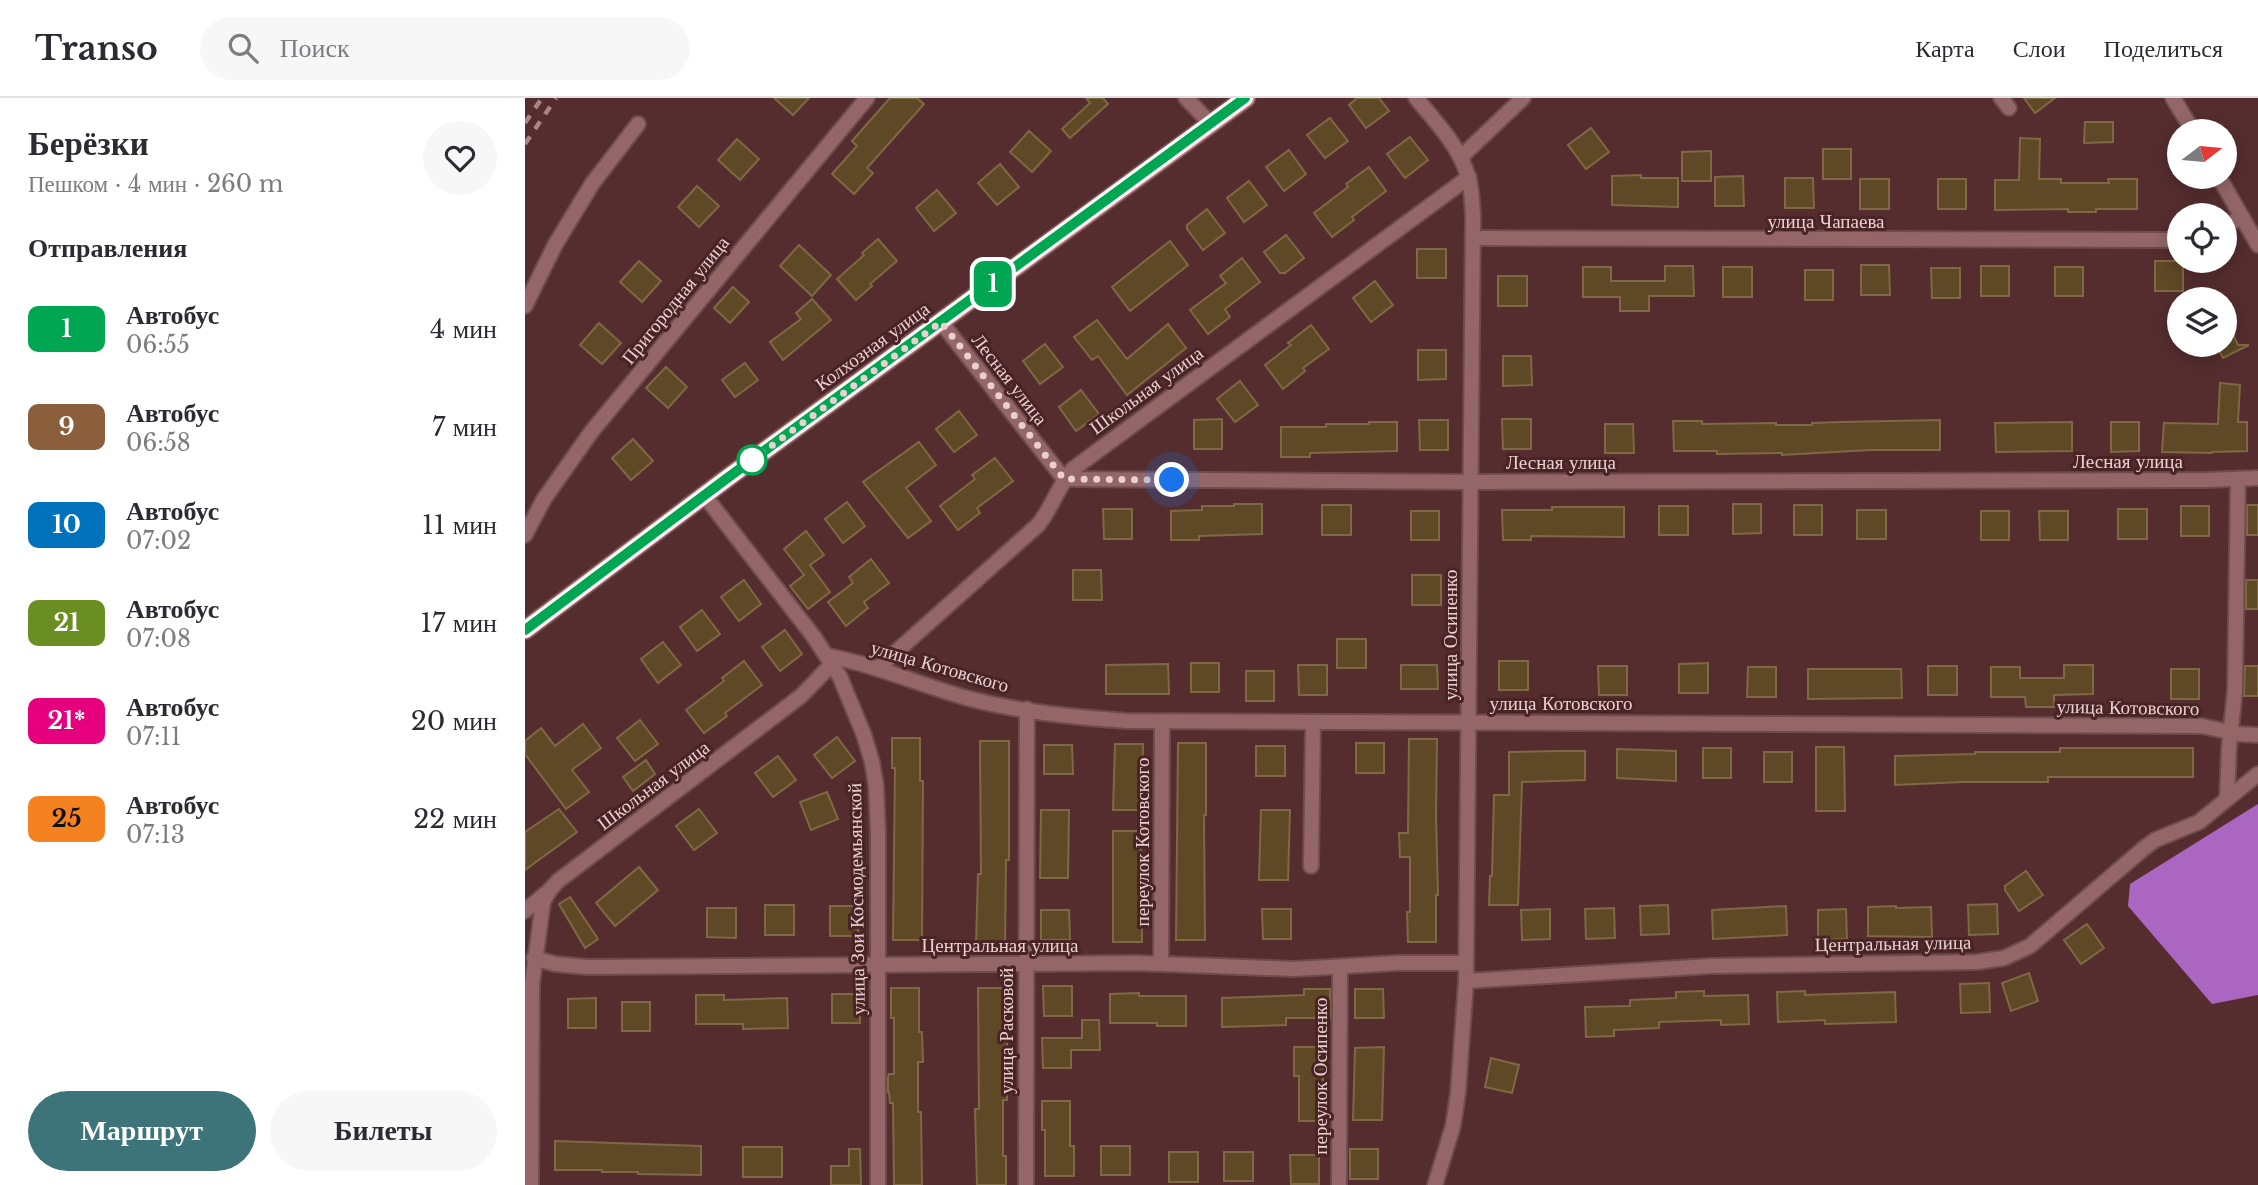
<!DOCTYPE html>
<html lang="ru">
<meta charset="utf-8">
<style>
:root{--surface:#fff;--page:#f7f7f7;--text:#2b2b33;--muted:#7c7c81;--line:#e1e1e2;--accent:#3d7479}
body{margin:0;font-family:"Libre Baskerville",serif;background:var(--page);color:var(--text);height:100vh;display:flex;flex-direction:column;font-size:26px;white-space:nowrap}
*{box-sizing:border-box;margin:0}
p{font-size:23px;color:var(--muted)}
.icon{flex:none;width:38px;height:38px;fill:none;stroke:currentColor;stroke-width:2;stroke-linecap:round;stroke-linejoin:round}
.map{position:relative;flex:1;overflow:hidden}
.panel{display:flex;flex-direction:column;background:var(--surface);width:525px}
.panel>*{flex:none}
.badge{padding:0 14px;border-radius:10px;font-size:24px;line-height:46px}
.needle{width:46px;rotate:74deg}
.fabs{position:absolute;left:1642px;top:21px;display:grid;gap:14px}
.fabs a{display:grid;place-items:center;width:70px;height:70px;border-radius:50%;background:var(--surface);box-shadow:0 4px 18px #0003;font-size:35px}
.you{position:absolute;width:35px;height:35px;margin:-18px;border:5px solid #fff;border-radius:50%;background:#1a73e8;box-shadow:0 0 0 10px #1a73e833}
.map>.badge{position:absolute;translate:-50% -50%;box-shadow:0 0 0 4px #fff}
h2{padding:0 28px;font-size:26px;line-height:63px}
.round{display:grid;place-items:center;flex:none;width:74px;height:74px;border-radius:37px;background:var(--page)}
.headline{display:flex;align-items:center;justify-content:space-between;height:119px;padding:0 28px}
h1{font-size:33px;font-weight:700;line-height:52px}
.cta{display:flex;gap:14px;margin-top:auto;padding:14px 28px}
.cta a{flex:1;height:80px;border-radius:42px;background:var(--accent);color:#fff;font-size:28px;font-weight:700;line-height:80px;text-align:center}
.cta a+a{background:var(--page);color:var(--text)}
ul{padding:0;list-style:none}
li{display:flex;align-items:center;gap:21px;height:98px;padding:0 28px}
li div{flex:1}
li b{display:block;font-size:26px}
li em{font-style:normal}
li .badge{min-width:77px;font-weight:700;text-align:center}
header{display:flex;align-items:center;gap:42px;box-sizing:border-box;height:98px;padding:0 35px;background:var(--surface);border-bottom:2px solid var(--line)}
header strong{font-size:33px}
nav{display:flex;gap:38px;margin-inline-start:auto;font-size:24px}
.search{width:490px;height:63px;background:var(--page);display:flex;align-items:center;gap:18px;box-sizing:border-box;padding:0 24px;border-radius:38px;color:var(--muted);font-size:26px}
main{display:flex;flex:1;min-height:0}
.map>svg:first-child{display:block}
.water{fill:#ab66c1}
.building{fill:#5e4825;stroke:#7f6844;stroke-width:2}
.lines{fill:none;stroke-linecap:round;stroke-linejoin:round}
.minor-casing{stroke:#6e4c4e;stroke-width:18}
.major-casing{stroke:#6e4c4e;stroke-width:21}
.minor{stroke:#946668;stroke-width:14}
.major{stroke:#ce8285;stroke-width:18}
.rail{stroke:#a68586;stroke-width:4.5;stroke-dasharray:9 9;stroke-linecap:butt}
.line-casing{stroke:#fff;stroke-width:16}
.line{stroke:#00a651;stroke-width:10}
.walk{stroke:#ead0d0;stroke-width:7;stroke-dasharray:0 12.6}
.stop-dot{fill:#fff;stroke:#00a651;stroke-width:3.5}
.labels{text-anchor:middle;stroke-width:6;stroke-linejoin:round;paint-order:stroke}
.street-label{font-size:19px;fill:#ead0d0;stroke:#492325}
</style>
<header>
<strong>Transo</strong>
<div class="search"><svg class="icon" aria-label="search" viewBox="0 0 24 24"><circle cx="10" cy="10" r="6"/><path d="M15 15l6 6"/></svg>Поиск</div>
<nav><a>Карта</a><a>Слои</a><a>Поделиться</a></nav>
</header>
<main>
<section class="panel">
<div class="headline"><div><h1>Берёзки</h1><p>Пешком · 4 мин · 260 m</p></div><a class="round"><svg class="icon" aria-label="heart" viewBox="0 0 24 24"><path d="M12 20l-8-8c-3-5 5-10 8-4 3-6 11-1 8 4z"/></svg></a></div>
<h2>Отправления</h2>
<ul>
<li><span class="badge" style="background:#00a651;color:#fff">1</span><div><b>Автобус</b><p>06:55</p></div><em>4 мин</em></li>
<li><span class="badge" style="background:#8b5e3c;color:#fff">9</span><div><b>Автобус</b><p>06:58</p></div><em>7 мин</em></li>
<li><span class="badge" style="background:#0072bc;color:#fff">10</span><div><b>Автобус</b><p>07:02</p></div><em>11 мин</em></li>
<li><span class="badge" style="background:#6b8e23;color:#fff">21</span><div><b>Автобус</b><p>07:08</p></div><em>17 мин</em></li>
<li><span class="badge" style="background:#e6007e;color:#fff">21*</span><div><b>Автобус</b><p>07:11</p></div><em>20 мин</em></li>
<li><span class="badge" style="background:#f58220;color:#111">25</span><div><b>Автобус</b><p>07:13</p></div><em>22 мин</em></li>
</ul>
<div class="cta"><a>Маршрут</a><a>Билеты</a></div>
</section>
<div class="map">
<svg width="1733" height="1087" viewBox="0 0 1733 1087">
<rect width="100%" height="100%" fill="#552d2f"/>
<path class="water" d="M1733 706V897L1687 906 1603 808 1605 786Z"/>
<g class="building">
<path d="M249 0H284L268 17Z"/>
<path d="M365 0H392L399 6 342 70 348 75 329 96 307 76 332 48 327 43Z"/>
<path d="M561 0H578L583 6 545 40 537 31 565 5Z"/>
<path d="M832 0H854L864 13 841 30 824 7Z"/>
<path d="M1499 0H1530L1510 15Z"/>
<path d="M805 20 823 43 800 60 782 37Z"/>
<path d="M1560 24H1588V44L1559 45Z"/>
<path d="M1066 30 1084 54 1061 71 1043 47Z"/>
<path d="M504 33 526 53 507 74 485 54Z"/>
<path d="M885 39 903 62 880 80 862 56Z"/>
<path d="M1495 40 1515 41 1514 81H1536V85H1584L1583 81H1612V111H1571V114H1543V111L1470 112V82H1494Z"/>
<path d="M212 41 234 61 215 82 193 62Z"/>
<rect x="1298" y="51" width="28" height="30"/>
<path d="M764 52 781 76 759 93 741 69Z"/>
<path d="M1186 53V83H1157V54Z"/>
<path d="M475 66 494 89 472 107 453 85Z"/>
<path d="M844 69 861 93 827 119 829 122 807 139 789 115 823 89 821 86Z"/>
<path d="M1116 77V80H1153V109L1087 107V78Z"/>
<path d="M1218 78 1219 108H1190V79Z"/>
<path d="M1260 80H1288L1289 110H1260Z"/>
<rect x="1335" y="81" width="29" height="30"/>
<rect x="1413" y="81" width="28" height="30"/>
<path d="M724 83 742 107 719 124 702 100Z"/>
<path d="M172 88 194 108 174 129 153 109Z"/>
<path d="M412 92 431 115 409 133 391 110Z"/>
<path d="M682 111 700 135 678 152 662 131V127Z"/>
<path d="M761 137 779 160 760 175H755L739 154Z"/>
<path d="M353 141 372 163 345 186 347 188 331 202 312 181 339 157 337 155Z"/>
<path d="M645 143 663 167 605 213 587 189Z"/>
<path d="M274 147 306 177 287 198 255 168Z"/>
<rect x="892" y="151" width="29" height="29"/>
<path d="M717 160 735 184 700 211 705 219 683 236 665 212 701 185 695 178Z"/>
<path d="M114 163 136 183 117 204 95 184Z"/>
<rect x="1630" y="163" width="28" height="30"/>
<path d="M1336 167H1364L1365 197H1336Z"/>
<path d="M1140 168H1168L1169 198H1124V213H1095V199H1058V169H1086V183H1140Z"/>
<rect x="1456" y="168" width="28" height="30"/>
<rect x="1198" y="169" width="29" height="30"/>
<rect x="1530" y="169" width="28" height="29"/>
<path d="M1406 170H1435V200H1407Z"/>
<rect x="1280" y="172" width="28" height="30"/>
<rect x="973" y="178" width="29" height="30"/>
<path d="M850 183 868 207 846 224 828 200Z"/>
<path d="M208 189 224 204 205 225 189 210Z"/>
<path d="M287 201 306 222 258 262 245 244 276 221 271 215Z"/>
<path d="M1699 219 1713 247H1724L1698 260 1691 247H1699Z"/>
<path d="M572 222 602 261 643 226 661 250 602 297 573 258 567 262 549 239Z"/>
<path d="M74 225 96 245 77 266 55 247Z"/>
<path d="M786 227 804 251 778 270 780 273 758 291 740 267 766 247 763 245Z"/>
<path d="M520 246 538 269 515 286 498 263Z"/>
<path d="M893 252H921V281L893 282Z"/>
<path d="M978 258H1006L1007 287 978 288Z"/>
<path d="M220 265 233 282 210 299 197 282Z"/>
<path d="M141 269 162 289 143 310 121 290Z"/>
<path d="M715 283 733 307 710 324 692 301Z"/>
<path d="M1695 285 1715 287 1713 324H1722V353L1687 354V355L1637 354 1639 325 1693 326Z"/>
<path d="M556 292 574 316 551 333 534 309Z"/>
<path d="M434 313 452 337 429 354 411 331Z"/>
<path d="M697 321V351H669V322Z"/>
<path d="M977 321H1006V351H978Z"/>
<path d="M894 322H923V352H895Z"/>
<path d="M1415 322V352H1345L1257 357V355L1192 356V353H1149L1148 323H1177V326L1251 325V327H1287V325L1316 324Z"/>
<path d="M844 324H872V353L785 355V359H756V329H801V326H844Z"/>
<path d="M1547 324V353L1471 354 1470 325Z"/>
<path d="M1586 324H1614V353L1586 354Z"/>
<path d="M1080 326H1108L1109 355H1080Z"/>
<path d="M108 341 128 363 106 382 87 360Z"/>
<path d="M394 344 411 367 381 390 406 423 383 440 338 384Z"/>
<path d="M470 360 488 383 452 410 455 415 433 432 415 408 450 381 447 377Z"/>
<path d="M322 404 340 428 318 445 300 421Z"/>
<path d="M709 406H737V436L674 438V442H646V413L677 412V408H709Z"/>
<path d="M1208 406H1236V435L1208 436Z"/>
<rect x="797" y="407" width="29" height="30"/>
<rect x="1269" y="407" width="28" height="30"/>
<rect x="1722" y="407" width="11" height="30"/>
<rect x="1134" y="408" width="29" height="29"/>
<rect x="1656" y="408" width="28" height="30"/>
<path d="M1027 409H1099V439L1006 438V442H978L977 412H1027Z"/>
<path d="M578 411H607V441H579Z"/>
<rect x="1593" y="411" width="29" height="30"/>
<rect x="1332" y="412" width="29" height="29"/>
<rect x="886" y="413" width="28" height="29"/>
<rect x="1456" y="413" width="28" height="29"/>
<path d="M1514 413H1543V442H1515Z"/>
<path d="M281 433 299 457 285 467 305 494 283 511 265 488 279 477 259 451Z"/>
<path d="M346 461 364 485 339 504 343 510 321 528 303 504 328 485 324 479Z"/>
<path d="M548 472H576L577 502H548Z"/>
<rect x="887" y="477" width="29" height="30"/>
<path d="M219 482 236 506 214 523 196 499Z"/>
<rect x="1721" y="482" width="12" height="29"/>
<path d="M177 512 195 536 172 553 155 529Z"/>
<path d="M260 532 277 556 255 573 237 549Z"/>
<rect x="812" y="541" width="29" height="29"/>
<path d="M138 544 156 567 133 585 116 561Z"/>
<path d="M219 563 237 587 200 615 202 618 179 635 161 612 199 583 197 580Z"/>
<rect x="974" y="563" width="29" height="29"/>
<rect x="666" y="565" width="28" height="29"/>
<path d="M1183 565V595H1154V566Z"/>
<path d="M643 566 644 596H581V567Z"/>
<path d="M773 567H802V597H774Z"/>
<path d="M876 567H912L913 591H876Z"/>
<path d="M1539 567H1568V596L1529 597V609H1501L1500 599H1466V569H1495V580H1539Z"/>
<path d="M1073 568H1102V597H1074Z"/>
<rect x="1403" y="568" width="29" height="29"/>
<path d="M1720 568H1733V598H1719Z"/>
<path d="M1223 569H1251V599H1222Z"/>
<path d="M1283 571H1376L1377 600 1283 601Z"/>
<rect x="1646" y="571" width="28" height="30"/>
<rect x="721" y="573" width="28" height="30"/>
<path d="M115 622 133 646 110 663 92 640Z"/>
<path d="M58 626 76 650 47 672 64 694 41 711 0 656V643L16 630 30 648Z"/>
<path d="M312 639 330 663 307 680 289 657Z"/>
<path d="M367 640H395V683H398L397 842H368L370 670H367Z"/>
<path d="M884 641H912L911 718 913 797H911V844H883L882 814H885V759H875L874 735H883Z"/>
<path d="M455 643H484V762H481L480 846H451L453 776H456Z"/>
<path d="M653 645H681V717H679L680 842H651Z"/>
<rect x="831" y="645" width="28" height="30"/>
<path d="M590 646H618L617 712H588Z"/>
<path d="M519 647H547L548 676H519Z"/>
<rect x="731" y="648" width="29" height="30"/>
<path d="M1291 649H1319L1320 713H1291Z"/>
<rect x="1178" y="650" width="28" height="30"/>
<path d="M1535 650H1668V679H1523V684H1438L1370 687V658L1450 656V654H1535Z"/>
<path d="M1092 651 1151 653V683L1092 680Z"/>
<path d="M1032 653H1060V682L997 684 993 807H964L965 778H967L969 697H984V654Z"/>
<rect x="1239" y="654" width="28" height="30"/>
<path d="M253 658 271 682 248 699 230 675Z"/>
<path d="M121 662 130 676 108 693 98 679Z"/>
<path d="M302 694 313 721 286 732 275 704Z"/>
<path d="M34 711 52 734 0 772V734Z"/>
<path d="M174 711 192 735 169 752 151 728Z"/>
<path d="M516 712H544L543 780H515Z"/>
<path d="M736 712H765L763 782H734Z"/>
<path d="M588 733H616L617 844H588Z"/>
<path d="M114 769 133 792 90 828 71 805Z"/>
<path d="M1501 773 1518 797 1494 813 1480 792V788Z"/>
<path d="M45 799 73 841 60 850 34 806Z"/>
<path d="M1472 806 1473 836 1444 837 1443 807Z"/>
<rect x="240" y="807" width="29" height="30"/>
<path d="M1143 807 1144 836 1116 837 1115 808Z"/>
<rect x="305" y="808" width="28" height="30"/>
<path d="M1261 808 1262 837 1188 841 1187 812Z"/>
<path d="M1371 808V810L1406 809 1407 839 1343 838V809Z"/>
<path d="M182 810H211V840L182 839Z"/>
<path d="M1089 810 1090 840 1061 841 1060 811Z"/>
<path d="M737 811H766V841H738Z"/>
<path d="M1025 811V841L997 842 996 812Z"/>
<path d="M1321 811 1322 841 1293 842V812Z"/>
<path d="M516 812H544L545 842H516Z"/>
<path d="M1562 826 1579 850 1556 866 1539 842Z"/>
<path d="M1504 875 1513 903 1486 913 1477 885Z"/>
<path d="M1464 885 1465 914 1436 915 1435 886Z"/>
<path d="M518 888H547V918H519Z"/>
<path d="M366 890H394V934H397L398 964H393V1014H396L397 1087H369L368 1005H365L364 994H363V979L364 976H369V920H366Z"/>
<path d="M453 890H482V1002H478V1058H481V1087H452L450 1011H454Z"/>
<path d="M779 891H805V920H761V927L697 929V900L779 897Z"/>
<path d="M830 891H858L859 920H830Z"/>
<path d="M1179 893V898L1223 897 1224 926 1196 927V922L1134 924V930L1089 932V938L1061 939 1060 909 1105 908V902L1151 900V894Z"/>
<path d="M1280 893V897L1370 894 1371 924 1300 926V922L1253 924 1252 894Z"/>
<path d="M614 895V898H661V928H632V925H585V896Z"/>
<rect x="307" y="896" width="28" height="29"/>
<path d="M171 897H199V902L262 900 263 930 218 931V926H171Z"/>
<path d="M71 900V930H43V901Z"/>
<rect x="97" y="904" width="28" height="29"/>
<path d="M557 922H574L575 952H546V970H518L517 940H557Z"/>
<path d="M769 949H798V993H803V1023H774V978H769Z"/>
<path d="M859 949 857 1022H828L830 950Z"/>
<path d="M966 960 994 967 987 995 960 989Z"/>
<path d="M517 1003H545V1048H549V1078H520V1032H517Z"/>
<path d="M30 1043 176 1048V1077L113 1076V1074H77V1072H30Z"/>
<rect x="576" y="1048" width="29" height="29"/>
<rect x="218" y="1049" width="39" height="30"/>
<path d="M324 1051H335L336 1087H306V1068H324Z"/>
<rect x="825" y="1051" width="28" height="30"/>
<rect x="644" y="1054" width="29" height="30"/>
<rect x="699" y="1054" width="29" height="29"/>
<path d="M765 1057H794V1086H766Z"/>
</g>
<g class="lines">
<g class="minor-casing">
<g id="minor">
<path d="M661 0 686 26"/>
<path d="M891 0C911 24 934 48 943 78 947 91 947 104 948 117L941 883 933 995 928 1028 910 1087"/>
<path d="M1476 0 1484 10"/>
<path d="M1648 0 1668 33"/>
<path d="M936 59 998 0"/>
<path d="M1694 79 1733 147"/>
<path d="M1699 128 1717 119"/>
<path d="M948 140 1654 142"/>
<path d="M0 208 30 147 67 86 113 26"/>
<path d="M416 224 539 381 945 384 1681 382 1733 380"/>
<path d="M179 397 289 539 315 579 339 637 347 664 351 687 353 734V1087"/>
<path d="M0 437 19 401 67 333 342 0"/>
<path d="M303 558C351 567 395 587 442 600 494 614 549 619 602 623L1677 628 1714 636 1733 637"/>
<path d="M353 570 513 427C527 410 533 388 548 371L944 79"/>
<path d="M1702 701 1704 650 1710 592 1713 381"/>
<path d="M786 768 788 624"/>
<path d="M0 813 20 796"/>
<path d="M9 860 30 866 62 869 612 865 770 871 873 865H941"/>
<path d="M636 865 637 624"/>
<path d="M941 883 1186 868 1452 864 1479 860 1505 848 1618 751 1630 742 1674 724 1733 676"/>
<path d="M6 1087 7 886 18 804 24 793 33 783 276 598 307 566"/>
<path d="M501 1087 502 611"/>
<path d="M814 1087 815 869"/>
</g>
</g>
<g class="major-casing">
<path id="major" d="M0 532 201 381 721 0"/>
</g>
<use href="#minor" class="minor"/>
<use href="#major" class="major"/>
<g class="rail">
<path d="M0 25 17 0"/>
<path d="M0 46 31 0"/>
</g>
</g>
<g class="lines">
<g class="line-casing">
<path id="line" d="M0 532 201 381 720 0"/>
</g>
<use href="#line" class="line"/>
<path class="walk" d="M227 362 416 224 539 381 647 382"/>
</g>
<circle class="stop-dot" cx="227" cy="362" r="14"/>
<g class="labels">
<g class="street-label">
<text x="1301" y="130">улица Чапаева</text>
<text transform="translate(150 202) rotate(-51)" y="7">Пригородная улица</text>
<text transform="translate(347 248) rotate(-36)" y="7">Колхозная улица</text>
<text transform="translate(485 281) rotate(52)" y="7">Лесная улица</text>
<text transform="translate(621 292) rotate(-36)" y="7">Школьная улица</text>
<text x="1603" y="370">Лесная улица</text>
<text x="1036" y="371">Лесная улица</text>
<text transform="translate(925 537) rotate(-90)" y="7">улица Осипенко</text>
<text transform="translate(415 568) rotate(16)" y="7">улица Котовского</text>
<text x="1036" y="612">улица Котовского</text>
<text transform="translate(1603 609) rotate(1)" y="7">улица Котовского</text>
<text transform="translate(128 687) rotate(-37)" y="7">Школьная улица</text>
<text transform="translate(617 744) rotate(-90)" y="7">переулок Котовского</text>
<text transform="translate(331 801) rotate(-91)" y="7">улица Зои Космодемьянской</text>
<text transform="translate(1368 845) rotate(-1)" y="7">Центральная улица</text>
<text x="475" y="854">Центральная улица</text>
<text transform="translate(481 933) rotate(-90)" y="7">улица Расковой</text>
<text transform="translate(795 978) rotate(-90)" y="7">переулок Осипенко</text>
</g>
</g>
</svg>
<div class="fabs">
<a><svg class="needle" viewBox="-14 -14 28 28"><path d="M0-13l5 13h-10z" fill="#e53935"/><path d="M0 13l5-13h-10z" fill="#7c7c81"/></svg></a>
<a><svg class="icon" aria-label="locate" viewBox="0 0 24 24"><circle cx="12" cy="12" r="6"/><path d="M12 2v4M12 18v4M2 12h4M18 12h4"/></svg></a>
<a><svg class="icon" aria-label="layers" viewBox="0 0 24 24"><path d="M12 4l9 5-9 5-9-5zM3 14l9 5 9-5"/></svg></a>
</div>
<div class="you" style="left:647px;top:382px"></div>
<b class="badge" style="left:468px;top:186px;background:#00a651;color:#fff">1</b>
</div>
</main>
